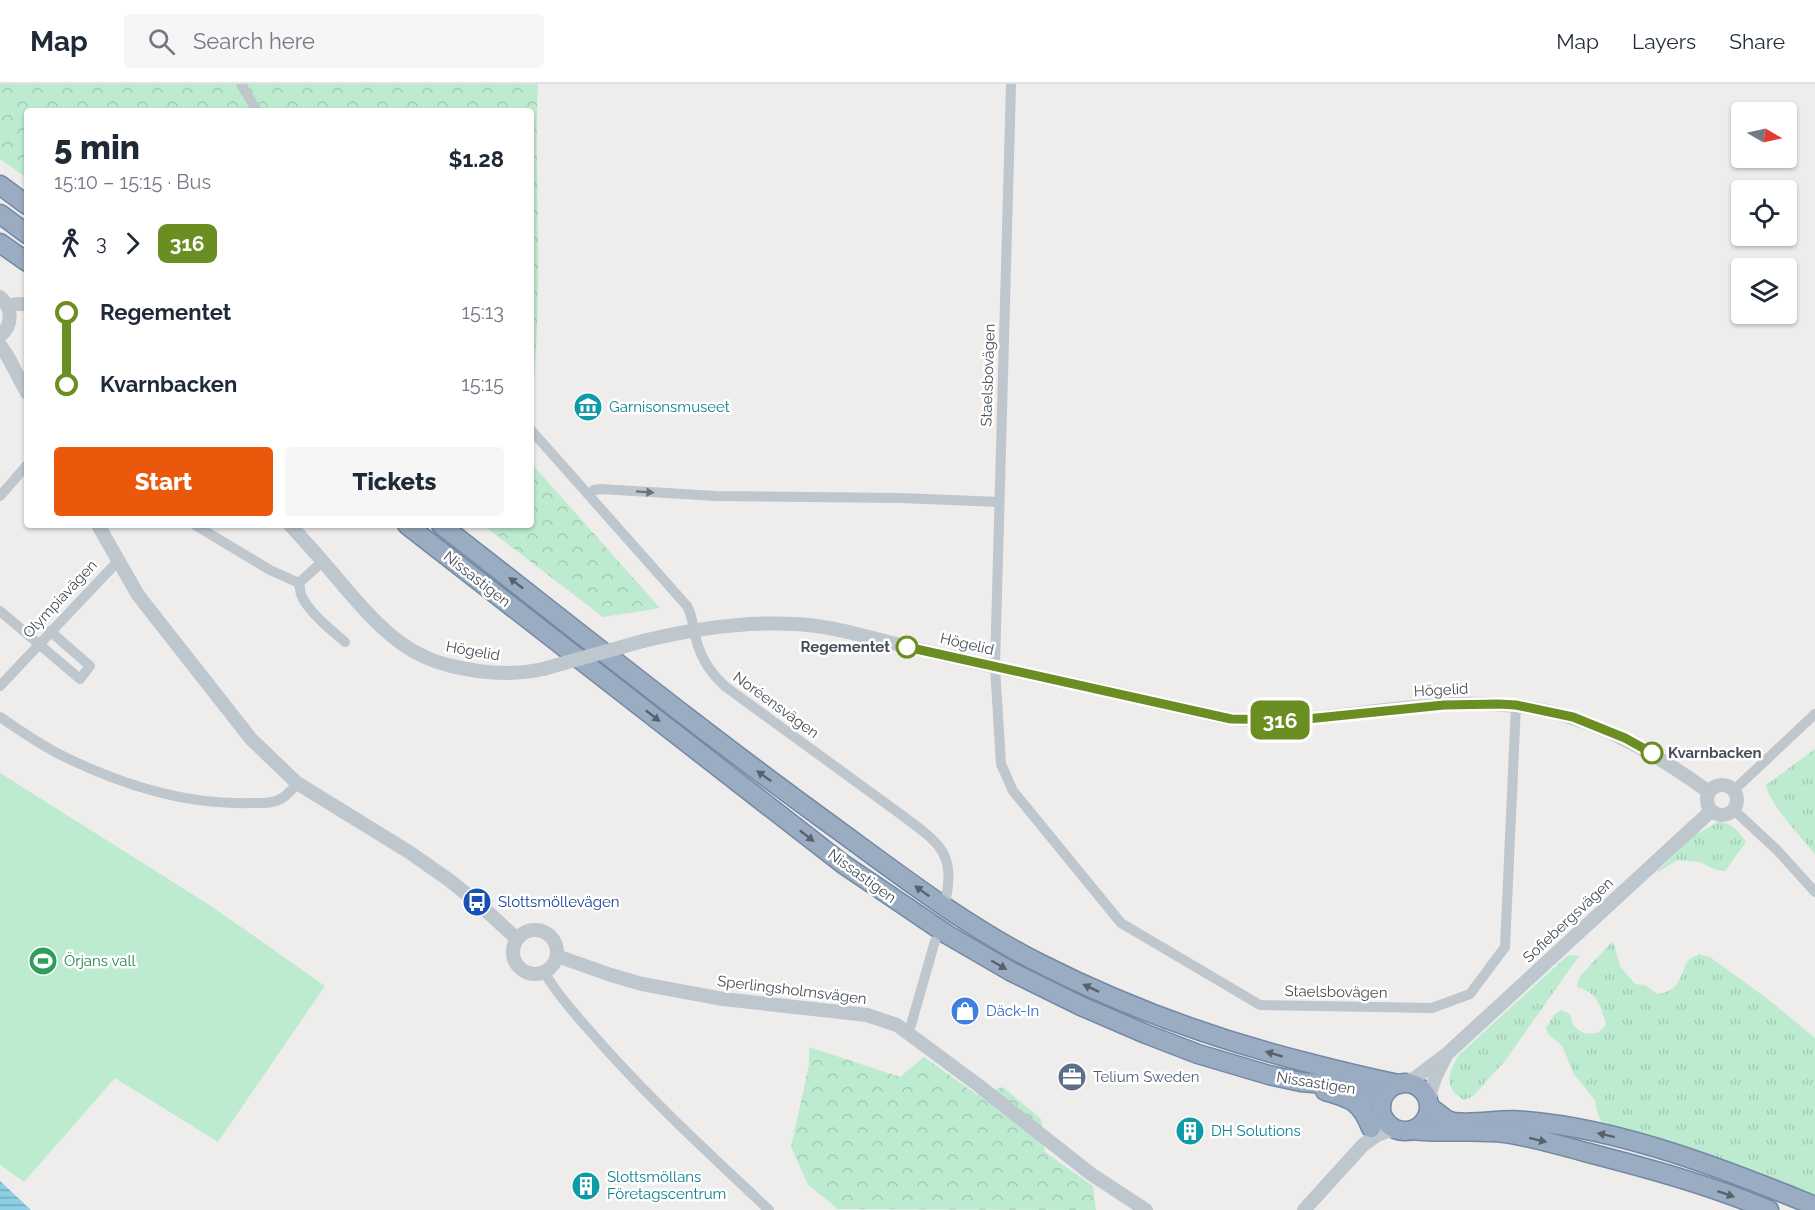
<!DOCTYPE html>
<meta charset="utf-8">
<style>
:root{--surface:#fff;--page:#f6f6f7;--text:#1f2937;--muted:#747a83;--line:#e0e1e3;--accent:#ea580c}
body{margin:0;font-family:Raleway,sans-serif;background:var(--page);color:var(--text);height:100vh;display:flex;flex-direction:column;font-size:22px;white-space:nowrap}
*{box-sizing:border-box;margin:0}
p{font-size:20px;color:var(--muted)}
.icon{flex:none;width:33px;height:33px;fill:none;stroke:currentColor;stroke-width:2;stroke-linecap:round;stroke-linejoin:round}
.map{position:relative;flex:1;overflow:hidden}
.panel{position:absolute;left:24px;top:24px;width:510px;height:420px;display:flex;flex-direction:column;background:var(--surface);border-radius:6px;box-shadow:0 2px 4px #0004}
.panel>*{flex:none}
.badge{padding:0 12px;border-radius:9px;font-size:21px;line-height:39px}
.needle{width:39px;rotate:99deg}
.fabs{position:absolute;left:1731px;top:18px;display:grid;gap:12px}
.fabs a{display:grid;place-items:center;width:66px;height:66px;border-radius:6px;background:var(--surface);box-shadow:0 2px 4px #0004;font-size:30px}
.map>.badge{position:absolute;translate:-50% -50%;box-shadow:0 0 0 3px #fff}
.legs{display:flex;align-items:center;gap:9px;height:66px;padding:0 30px;font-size:20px}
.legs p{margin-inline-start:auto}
.head{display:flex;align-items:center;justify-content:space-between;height:102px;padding:0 30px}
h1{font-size:33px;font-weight:800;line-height:45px}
.button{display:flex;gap:12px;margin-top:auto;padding:12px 30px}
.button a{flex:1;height:69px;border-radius:6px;background:var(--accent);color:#fff;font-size:24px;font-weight:800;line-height:69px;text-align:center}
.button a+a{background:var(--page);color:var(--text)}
ul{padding:0 30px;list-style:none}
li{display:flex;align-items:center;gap:21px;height:72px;font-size:22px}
li i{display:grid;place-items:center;width:9px;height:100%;margin:0 8px;background:currentColor}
li i::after{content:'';width:15px;height:15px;margin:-8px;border:4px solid;border-radius:50%;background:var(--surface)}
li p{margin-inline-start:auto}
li:first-child i{background:linear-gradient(#0000 50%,currentColor 0)}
li:last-child i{background:linear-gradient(currentColor 50%,#0000 0)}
header{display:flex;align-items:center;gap:36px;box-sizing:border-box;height:84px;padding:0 30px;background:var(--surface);border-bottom:2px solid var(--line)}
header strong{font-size:28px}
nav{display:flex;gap:33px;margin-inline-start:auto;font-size:21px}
.search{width:420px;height:54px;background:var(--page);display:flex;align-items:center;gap:15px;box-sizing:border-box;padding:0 21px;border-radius:6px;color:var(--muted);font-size:22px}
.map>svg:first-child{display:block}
.grass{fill:url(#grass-tufts)}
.forest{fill:url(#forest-crowns)}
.pitch{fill:#bcebd0}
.water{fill:url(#water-rules)}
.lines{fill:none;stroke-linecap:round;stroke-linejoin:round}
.trunk-casing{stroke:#7288a4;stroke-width:21}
.minor{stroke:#bec6ce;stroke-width:10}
.tertiary{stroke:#bec6ce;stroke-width:14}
.trunk{stroke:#9aacc1;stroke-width:18}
.tertiary-bridge{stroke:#bec6ce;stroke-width:14}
.oneway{fill:#6a737b}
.oneway2{fill:#57626d}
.line-1-casing{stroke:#fff;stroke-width:14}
.line-1{stroke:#6b8e23;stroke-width:9}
.stop-1-dot{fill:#fff;stroke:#6b8e23;stroke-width:3}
.labels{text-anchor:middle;stroke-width:5;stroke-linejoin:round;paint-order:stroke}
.street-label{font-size:15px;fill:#464f58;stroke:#fff}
.culture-label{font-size:15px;fill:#0d838f;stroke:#fff;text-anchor:start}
.stop-label{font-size:15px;font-weight:bold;fill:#464f58;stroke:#fff;text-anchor:end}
.transit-label{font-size:15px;fill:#164399;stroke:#fff;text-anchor:start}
.leisure-label{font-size:15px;fill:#27864d;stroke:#fff;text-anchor:start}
.shop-label{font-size:15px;fill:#366cbe;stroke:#fff;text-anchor:start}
.service-label{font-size:15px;fill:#4e5e75;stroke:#fff;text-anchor:start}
</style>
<header>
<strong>Map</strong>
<div class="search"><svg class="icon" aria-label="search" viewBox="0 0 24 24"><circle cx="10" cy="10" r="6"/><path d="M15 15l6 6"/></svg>Search here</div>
<nav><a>Map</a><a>Layers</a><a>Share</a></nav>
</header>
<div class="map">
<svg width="1815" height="1126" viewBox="0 0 1815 1126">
<defs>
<pattern id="grass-tufts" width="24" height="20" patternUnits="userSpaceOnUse" patternTransform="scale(1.5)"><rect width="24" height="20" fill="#bcebd0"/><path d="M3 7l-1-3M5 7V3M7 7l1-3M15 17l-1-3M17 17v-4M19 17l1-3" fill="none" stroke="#a3cbb5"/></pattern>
<pattern id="forest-crowns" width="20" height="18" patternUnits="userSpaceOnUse" patternTransform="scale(1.5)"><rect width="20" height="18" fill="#bcebd0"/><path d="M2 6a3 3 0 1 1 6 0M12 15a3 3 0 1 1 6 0" fill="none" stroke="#a3cbb5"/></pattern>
<pattern id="water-rules" width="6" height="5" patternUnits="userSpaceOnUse" patternTransform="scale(1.5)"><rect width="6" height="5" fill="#8ccfe5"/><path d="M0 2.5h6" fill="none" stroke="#74aabc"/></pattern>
</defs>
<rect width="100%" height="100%" fill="#efecec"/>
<g class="grass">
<path d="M1815 665V770C1802 754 1769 720 1766 701Z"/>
<path d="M1718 738C1733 739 1737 746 1746 758L1725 787 1716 786 1700 778 1678 776 1656 789 1693 752Z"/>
<path d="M1613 857 1620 882 1635 900 1645 901 1657 910C1679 908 1680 893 1688 876L1699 870 1710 873 1769 916 1815 954V1112C1747 1081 1675 1061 1603 1040L1598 1032 1595 1016 1574 990 1562 962 1548 950 1546 944 1554 931 1561 926 1570 930C1571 934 1572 937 1573 940 1581 953 1600 953 1606 940 1600 921 1597 908 1577 903L1580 892Z"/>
<path d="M1568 871 1579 872 1505 977 1473 1012 1464 1016C1443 1004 1448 989 1459 971Z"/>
</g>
<g class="forest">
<path d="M0 0H538C535 54 538 107 538 161 539 219 536 277 531 335V27H27V94L0 75Z"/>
<path d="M531 379 660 524 603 533 483 441H531Z"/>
<path d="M809 963 900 993 924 973 977 1011 1003 1003 1041 1035 1045 1068 1093 1102 1096 1126 838 1125 808 1101 791 1063 809 981Z"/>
</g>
<path class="pitch" d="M0 689 211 822 325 902 218 1058 115 994 24 1098 0 1081Z"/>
<path class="water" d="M0 1097 31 1126H0Z"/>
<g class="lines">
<g class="trunk-casing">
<g id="trunk">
<path d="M0 101 27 121"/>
<path d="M0 130 27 150"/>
<path d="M0 159 27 178"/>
<path d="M407 441 843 780 948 851 1010 887 1081 922 1146 950 1198 970 1269 991 1301 998 1351 1002 1365 1007 1381 1020"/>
<path d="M441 441C571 542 700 646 834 743 901 792 967 843 1041 880 1126 923 1214 955 1305 978 1336 986 1367 994 1399 1000"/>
<circle cx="1405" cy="1023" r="24"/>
<path d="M1325 1007C1351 1014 1361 1018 1371 1044"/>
<path d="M1430 1023 1447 1036 1453 1038C1477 1041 1502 1034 1526 1037 1622 1045 1727 1086 1815 1122"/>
<path d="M1413 1046C1444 1050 1474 1045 1505 1049 1532 1053 1559 1061 1585 1068 1647 1084 1710 1101 1769 1126"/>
</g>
</g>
<g class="minor">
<path d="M241 0 257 27"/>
<path d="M1011 0 995 583 1001 680 1013 707 1121 839 1260 921 1432 924 1470 910 1505 863 1516 621"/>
<path d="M531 346 687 522C693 533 693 543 696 555 701 575 711 590 726 603L903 732C937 758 956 768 946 814"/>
<path d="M589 410 594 406 600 405 716 412 901 414 999 418"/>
<path d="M0 412 27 381"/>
<path d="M195 441 270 486 299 499 323 477"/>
<path d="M299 499C300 503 300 509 302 513 310 529 331 546 345 558"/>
<path d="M0 527 80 595 90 582 50 547"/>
<path d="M0 602 118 477"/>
<path d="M0 633C21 647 43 663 67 674 123 701 186 721 249 719 258 719 268 720 276 717 285 714 292 706 297 699"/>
<path d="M1733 707 1815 630"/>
<path d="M1734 726 1777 766 1815 808"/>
<path d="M544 888C561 916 583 939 605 964 657 1022 712 1072 769 1126"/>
<path d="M907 948 911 941 935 857"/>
</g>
<g class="tertiary">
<path d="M0 213C13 224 13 241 0 252"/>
<path d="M8 222 16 220H27"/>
<path d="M0 261 8 273 27 309"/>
<path d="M98 441 138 511 251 655 297 699 409 768 449 796 479 820 517 855"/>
<path d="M290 441C302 454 313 466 324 479 352 511 385 556 425 573 442 581 460 584 478 587 500 590 521 590 543 585"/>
<path d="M643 557C693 545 744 537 796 540 835 542 872 555 909 563 979 580 1050 595 1120 610 1145 616 1170 622 1195 627 1208 630 1221 634 1233 635 1338 643 1443 604 1547 627 1608 641 1659 672 1709 708"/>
<circle cx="1722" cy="716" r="15"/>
<circle cx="535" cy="868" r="22"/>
<path d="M557 872 611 891 642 900 723 915 867 931 897 941 978 1001 1091 1090 1146 1126"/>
<path d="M1405 999 1415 994 1448 969 1711 727"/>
<path d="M1429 1017C1431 1000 1437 989 1445 974"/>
<path d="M1304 1126 1363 1061 1377 1051 1388 1047 1396 1046"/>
</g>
<use href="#trunk" class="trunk"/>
<path class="tertiary-bridge" d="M543 585 643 557"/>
</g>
<defs><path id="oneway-solid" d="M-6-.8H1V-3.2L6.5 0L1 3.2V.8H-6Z" transform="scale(1.5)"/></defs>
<use class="oneway" href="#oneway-solid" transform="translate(645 408) rotate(4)"/>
<g class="oneway2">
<use href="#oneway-solid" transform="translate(516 499) rotate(-142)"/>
<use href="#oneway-solid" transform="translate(653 632) rotate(38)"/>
<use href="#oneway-solid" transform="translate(764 692) rotate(-144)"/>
<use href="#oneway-solid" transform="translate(807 752) rotate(38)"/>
<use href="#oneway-solid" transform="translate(922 807) rotate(-144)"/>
<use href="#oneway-solid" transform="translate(999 881) rotate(30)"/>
<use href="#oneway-solid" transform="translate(1091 904) rotate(-155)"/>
<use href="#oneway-solid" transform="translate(1274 970) rotate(-164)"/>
<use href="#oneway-solid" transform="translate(1606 1051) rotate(-166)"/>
<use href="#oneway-solid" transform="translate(1538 1056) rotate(14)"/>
<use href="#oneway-solid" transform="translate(1726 1110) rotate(19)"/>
</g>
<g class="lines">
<g class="line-1-casing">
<path id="line-1" d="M907 563 1231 635 1297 636 1444 621 1499 620 1516 621 1573 633 1625 654 1652 669"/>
</g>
<use href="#line-1" class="line-1"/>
</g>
<defs>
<g id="museum-disc" transform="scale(1.5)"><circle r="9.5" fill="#0f9aa8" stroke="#fff"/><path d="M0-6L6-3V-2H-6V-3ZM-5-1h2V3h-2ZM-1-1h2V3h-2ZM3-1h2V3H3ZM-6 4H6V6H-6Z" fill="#fff"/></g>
<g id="bus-disc" transform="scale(1.5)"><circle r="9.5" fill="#1a4fb4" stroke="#fff"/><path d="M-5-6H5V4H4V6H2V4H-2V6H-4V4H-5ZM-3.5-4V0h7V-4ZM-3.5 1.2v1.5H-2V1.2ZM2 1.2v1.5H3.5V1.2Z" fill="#fff"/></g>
<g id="stadium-disc" transform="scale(1.5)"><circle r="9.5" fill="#2e9e5b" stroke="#fff"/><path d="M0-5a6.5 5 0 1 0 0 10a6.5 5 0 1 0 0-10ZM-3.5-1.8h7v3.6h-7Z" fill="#fff"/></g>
<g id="shop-disc" transform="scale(1.5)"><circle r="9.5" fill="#3f7fe0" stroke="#fff"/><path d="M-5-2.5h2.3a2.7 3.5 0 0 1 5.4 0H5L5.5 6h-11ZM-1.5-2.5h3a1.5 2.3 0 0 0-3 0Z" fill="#fff"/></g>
<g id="office-disc" transform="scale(1.5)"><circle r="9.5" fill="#5c6f8a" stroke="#fff"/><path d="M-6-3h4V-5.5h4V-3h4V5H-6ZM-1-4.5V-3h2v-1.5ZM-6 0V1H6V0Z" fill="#fff"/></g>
<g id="building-disc" transform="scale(1.5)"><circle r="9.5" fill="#0f9aa8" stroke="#fff"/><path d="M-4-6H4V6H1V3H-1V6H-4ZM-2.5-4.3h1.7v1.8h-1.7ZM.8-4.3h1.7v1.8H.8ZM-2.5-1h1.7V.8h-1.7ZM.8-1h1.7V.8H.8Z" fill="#fff"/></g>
</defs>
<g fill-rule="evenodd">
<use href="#museum-disc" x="588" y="323"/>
<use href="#bus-disc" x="477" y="818"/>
<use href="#stadium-disc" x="43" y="877"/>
<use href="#shop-disc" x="965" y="927"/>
<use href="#office-disc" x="1072" y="993"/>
<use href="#building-disc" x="1190" y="1047"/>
<use href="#building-disc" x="586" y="1102"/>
</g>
<g class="stop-1-dot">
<circle cx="907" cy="563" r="10"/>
<circle cx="1652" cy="669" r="10"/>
</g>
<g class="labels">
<g class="street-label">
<text transform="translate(988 291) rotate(-88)" y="5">Staelsbovägen</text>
<text transform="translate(477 495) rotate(38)" y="5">Nissastigen</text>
<text transform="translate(60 515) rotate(-47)" y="5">Olympiavägen</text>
<text transform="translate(967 560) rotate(13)" y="5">Högelid</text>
<text transform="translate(473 567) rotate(10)" y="5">Högelid</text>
<text transform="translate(1441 606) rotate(-3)" y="5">Högelid</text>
<text transform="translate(776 621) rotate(36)" y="5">Noréensvägen</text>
<text transform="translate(862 792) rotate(36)" y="5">Nissastigen</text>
<text transform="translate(1568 836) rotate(-43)" y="5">Sofiebergsvägen</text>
<text transform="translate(792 906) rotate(7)" y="5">Sperlingsholmsvägen</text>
<text transform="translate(1336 908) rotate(1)" y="5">Staelsbovägen</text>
<text transform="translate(1316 999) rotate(9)" y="5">Nissastigen</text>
</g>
<g class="culture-label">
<text x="609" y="328">Garnisonsmuseet</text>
<text x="1211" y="1052">DH Solutions</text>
<text x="607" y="1098">Slottsmöllans<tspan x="607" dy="17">Företagscentrum</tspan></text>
</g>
<g class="stop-label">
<text x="890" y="568">Regementet</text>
<text x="1668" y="674" text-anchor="start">Kvarnbacken</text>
</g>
<g class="transit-label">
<text x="498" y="823">Slottsmöllevägen</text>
</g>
<g class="leisure-label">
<text x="64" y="882">Örjans vall</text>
</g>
<g class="shop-label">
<text x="986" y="932">Däck-In</text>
</g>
<g class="service-label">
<text x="1093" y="998">Telium Sweden</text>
</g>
</g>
</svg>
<div class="fabs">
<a><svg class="needle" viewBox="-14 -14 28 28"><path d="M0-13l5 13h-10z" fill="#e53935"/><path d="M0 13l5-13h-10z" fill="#747a83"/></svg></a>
<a><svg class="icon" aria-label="locate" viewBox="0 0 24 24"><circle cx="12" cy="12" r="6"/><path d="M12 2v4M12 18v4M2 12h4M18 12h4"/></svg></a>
<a><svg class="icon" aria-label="layers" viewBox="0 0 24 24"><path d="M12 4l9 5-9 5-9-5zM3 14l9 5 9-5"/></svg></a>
</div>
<b class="badge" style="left:1280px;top:636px;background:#6b8e23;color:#fff">316</b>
<section class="panel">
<div class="head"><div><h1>5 min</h1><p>15:10 – 15:15 · Bus</p></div><b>$1.28</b></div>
<div class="legs"><svg class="icon" aria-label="walk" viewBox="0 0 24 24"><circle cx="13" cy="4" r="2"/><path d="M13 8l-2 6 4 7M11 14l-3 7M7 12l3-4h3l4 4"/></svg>3<svg class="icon" aria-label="forward" viewBox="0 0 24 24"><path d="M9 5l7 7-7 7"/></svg><b class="badge" style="background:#6b8e23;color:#fff">316</b></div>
<ul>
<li><i style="color:#6b8e23"></i><b>Regementet</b><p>15:13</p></li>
<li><i style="color:#6b8e23"></i><b>Kvarnbacken</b><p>15:15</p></li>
</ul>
<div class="button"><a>Start</a><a>Tickets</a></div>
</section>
</div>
